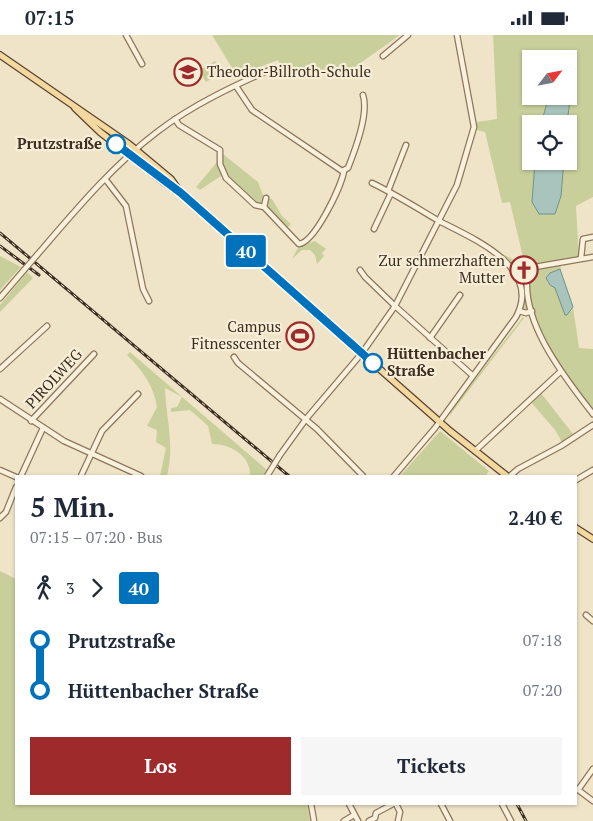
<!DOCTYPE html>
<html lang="de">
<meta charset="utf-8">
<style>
:root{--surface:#fff;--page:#f6f6f7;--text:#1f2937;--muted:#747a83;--accent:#9e2a2b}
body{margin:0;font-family:"PT Serif",serif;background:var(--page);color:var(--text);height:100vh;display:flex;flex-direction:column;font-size:19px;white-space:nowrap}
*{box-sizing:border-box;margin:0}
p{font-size:16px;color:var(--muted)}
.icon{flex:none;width:28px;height:28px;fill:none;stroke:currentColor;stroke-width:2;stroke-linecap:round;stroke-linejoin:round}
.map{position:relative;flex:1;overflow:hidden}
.side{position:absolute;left:15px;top:440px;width:562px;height:330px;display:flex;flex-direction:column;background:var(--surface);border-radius:0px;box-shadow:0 1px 4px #0004}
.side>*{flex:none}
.badge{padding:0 10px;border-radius:4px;font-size:18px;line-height:32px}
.needle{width:32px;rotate:58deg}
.buttons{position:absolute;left:522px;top:15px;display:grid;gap:10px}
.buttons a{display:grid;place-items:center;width:55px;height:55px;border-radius:0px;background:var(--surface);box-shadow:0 1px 4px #0004;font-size:25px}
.map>.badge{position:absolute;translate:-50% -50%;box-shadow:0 0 0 2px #fff}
.legs{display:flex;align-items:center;gap:8px;height:55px;padding:0 15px;font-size:16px}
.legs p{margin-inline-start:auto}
.summary{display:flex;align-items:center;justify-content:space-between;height:85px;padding:0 15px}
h1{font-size:28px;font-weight:700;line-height:38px}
.primary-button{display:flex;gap:10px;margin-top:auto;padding:10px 15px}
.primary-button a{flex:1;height:58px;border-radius:0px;background:var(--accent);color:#fff;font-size:20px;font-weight:700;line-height:58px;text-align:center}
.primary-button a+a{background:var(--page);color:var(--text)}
ul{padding:0 15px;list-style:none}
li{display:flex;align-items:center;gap:18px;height:50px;font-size:19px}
li i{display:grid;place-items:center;width:8px;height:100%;margin:0 6px;background:currentColor}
li i::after{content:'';width:12px;height:12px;margin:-6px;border:4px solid;border-radius:50%;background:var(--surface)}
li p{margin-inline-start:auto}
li:first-child i{background:linear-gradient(#0000 50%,currentColor 0)}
li:last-child i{background:linear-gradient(currentColor 50%,#0000 0)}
.status{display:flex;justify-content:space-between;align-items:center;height:35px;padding:0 25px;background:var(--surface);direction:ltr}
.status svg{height:14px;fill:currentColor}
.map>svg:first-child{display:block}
.green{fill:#c9cf9b;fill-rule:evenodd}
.water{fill:#a9c4bc;stroke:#6f938a}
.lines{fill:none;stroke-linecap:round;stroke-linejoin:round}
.minor-casing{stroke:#8d765c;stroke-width:7}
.major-casing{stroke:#5b4430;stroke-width:8}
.minor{stroke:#faf1dc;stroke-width:4.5}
.major{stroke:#f3d9a0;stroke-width:5.5}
.rail-casing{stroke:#3d2e20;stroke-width:3}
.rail{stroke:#f7eed8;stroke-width:1;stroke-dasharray:4;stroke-linecap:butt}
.minor-bridge-casing{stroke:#8d765c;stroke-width:7;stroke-linecap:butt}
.minor-bridge{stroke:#faf1dc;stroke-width:4.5}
.line-1-casing{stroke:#fff;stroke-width:11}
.line-1{stroke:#0072bc;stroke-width:8}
.stop-1-dot{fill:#fff;stroke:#0072bc;stroke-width:2.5}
.labels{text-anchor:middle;stroke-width:4.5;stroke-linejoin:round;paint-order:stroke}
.poi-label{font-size:15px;fill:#3d2e20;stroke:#f7eed8;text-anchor:end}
.stop-label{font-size:15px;font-weight:bold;fill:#3d2e20;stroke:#f7eed8;text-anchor:end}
.street-label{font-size:15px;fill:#3d2e20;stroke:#f7eed8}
</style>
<div class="status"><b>07:15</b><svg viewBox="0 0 49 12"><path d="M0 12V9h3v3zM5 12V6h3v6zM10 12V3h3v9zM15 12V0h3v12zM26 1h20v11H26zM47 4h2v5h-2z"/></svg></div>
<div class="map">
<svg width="593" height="786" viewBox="0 0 593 786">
<rect width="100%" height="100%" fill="#f0e4c8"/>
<g class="green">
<path d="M212 0H400L352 34 298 37 282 34 278 25 237 41Z"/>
<path d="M493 0H593V162L576 171 579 222 559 225 561 234 550 238 547 247 555 253 571 277 573 272 579 313 593 314V375L562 337 530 271 525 276 522 274C522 269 523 264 523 258 523 241 513 229 501 218L525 231 510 167 502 168 485 97 477 95V87L497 84ZM531 24H569C569 59 569 91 569 126H564L561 161 532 167 535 126H531V89H541L549 61H531Z"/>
<path d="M215 26 222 37 206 47 199 36Z"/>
<path d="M223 119 258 147 264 163 260 169H255C245 159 212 134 223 119Z"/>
<path d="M217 127 221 141 200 155 196 152Z"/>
<path d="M268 163 272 164 282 181 291 189 286 194 268 172Z"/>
<path d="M315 206 326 214 322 218 324 221 317 229 315 220 310 215H302L292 224 299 211Z"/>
<path d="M0 221 21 232 0 255Z"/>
<path d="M27 237 33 243 0 277V270Z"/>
<path d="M523 282 524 283 450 380 449 378Z"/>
<path d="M130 317 267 435 263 441H250C251 421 231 409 212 409L208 391 190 375 171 377V373L177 372 182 362 165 353C166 385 175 409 167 441H160L166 413 156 407 157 395 147 391 157 372C153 350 143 336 127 320Z"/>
<path d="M541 358 573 399 562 407 555 395 531 367Z"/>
<path d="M440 396 489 436 485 441H400Z"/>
<path d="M0 536 16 544V769H307L310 786H0Z"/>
</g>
<g class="water">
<path d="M569 46 571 56 567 89H541L549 61H569Z"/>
<path d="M535 126H564L561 161 555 179H539L532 167Z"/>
<path d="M560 234 573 272 567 280H565L555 253 550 250 546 243 550 238Z"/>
</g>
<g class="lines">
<g class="minor-casing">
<g id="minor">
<path d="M126 0 142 29"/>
<path d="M383 21 408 0"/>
<path d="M236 51 252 75 342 136 348 133C355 115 369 79 363 60"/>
<path d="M175 84 179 90 220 115V129L226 143 255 170 264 172 299 209C315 207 341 152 344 136"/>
<path d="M106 145 126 171 143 254 149 266"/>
<path d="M372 148C395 159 417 173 439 186 472 203 543 232 516 282L435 393 394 441"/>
<path d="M388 156 406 110"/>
<path d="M264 172 266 163"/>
<path d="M374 194 391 158"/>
<path d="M37 220C74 177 112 131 157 97 192 70 235 50 274 33"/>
<path d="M593 222 529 233C516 282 565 343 593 379"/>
<path d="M581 223 583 204 593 202"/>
<path d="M360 235 365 242 395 271 472 340"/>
<path d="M0 263 24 235"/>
<path d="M519 276 526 278 532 276"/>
<path d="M430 303 460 260"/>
<path d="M234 322 238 328 317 394 363 441"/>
<path d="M0 334 47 291"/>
<path d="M0 364 64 406 141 441"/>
<path d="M31 386 94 319"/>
<path d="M475 416 560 337"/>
<path d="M280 420 306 384 362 318 395 271 457 150 474 92 457 0"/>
<path d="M0 435 16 442"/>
<path d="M21 441 43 393"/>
<path d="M81 441 102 396 138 359"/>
<path d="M510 441 518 434 561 411 593 390"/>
<path d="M576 445 593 435"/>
<path d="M0 483 6 477 16 452"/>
<path d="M586 580 593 586"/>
<path d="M577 754 593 766"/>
<path d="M578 755 593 734"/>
<path d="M311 769 314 786"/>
<path d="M349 769 358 786"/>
<path d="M396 769 400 777 398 786"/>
<path d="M441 769 450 786"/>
<path d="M502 769 511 786"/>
<path d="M344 786 354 780"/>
<path d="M369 786 375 783 376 778 393 769"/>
</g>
</g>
<g class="major-casing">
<g id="major">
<path d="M0 20 129 109 171 144 180 157"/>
<path d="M75 73 100 97 165 148 181 159 450 396 507 441"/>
<path d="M576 493 593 504"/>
</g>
</g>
<use href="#minor" class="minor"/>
<use href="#major" class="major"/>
<g class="rail-casing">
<g id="rail">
<path d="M0 198 289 441"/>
<path d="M0 211 39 240"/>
<path d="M517 769 526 786"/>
</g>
</g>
<use href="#rail" class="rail"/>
<g class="minor-bridge-casing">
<g id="minor-bridge">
<path d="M24 235 37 220"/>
<path d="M267 441 280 420"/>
</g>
</g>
<use href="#minor-bridge" class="minor-bridge"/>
</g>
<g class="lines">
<g class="line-1-casing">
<path id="line-1" d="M116 109 181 158 373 328"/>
</g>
<use href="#line-1" class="line-1"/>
</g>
<defs>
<g id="school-ring" transform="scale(1.4375)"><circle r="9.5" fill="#f7eed8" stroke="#9e2a2b" stroke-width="1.5"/><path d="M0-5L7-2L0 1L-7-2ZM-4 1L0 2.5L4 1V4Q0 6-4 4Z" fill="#9e2a2b"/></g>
<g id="church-ring" transform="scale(1.4375)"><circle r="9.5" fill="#f7eed8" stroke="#9e2a2b" stroke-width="1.5"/><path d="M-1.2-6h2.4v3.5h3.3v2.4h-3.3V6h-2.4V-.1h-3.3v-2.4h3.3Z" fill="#9e2a2b"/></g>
<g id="stadium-ring" transform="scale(1.4375)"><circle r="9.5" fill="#f7eed8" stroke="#9e2a2b" stroke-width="1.5"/><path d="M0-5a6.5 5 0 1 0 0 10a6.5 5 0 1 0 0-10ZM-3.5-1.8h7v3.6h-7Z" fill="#9e2a2b"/></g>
</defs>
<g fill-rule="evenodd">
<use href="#school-ring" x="188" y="37"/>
<use href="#church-ring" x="524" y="235"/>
<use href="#stadium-ring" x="300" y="301"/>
</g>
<g class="stop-1-dot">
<circle cx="116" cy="109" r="9"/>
<circle cx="373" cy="328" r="9"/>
</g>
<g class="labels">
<g class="poi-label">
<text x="207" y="42" text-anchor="start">Theodor-Billroth-Schule</text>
<text x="505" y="231">Zur schmerzhaften<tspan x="505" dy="17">Mutter</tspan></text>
<text x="281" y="297">Campus<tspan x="281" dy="17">Fitnesscenter</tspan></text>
</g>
<g class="stop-label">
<text x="102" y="114">Prutzstraße</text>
<text x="387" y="324" text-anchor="start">Hüttenbacher<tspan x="387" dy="17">Straße</tspan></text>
</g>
<g class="street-label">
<text transform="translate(54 344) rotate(-47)" y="5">PIROLWEG</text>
</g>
</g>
</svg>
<div class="buttons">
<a><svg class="needle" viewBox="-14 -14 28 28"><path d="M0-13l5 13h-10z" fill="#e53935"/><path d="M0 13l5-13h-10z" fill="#747a83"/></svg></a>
<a><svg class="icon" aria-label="locate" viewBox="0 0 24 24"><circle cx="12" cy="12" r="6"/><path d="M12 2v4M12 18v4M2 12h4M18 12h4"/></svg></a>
</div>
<b class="badge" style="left:246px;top:216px;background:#0072bc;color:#fff">40</b>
<section class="side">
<div class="summary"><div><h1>5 Min.</h1><p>07:15 – 07:20 · Bus</p></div><b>2.40 €</b></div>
<div class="legs"><svg class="icon" aria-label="walk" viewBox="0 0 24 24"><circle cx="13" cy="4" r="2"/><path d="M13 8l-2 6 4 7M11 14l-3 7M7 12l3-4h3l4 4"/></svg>3<svg class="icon" aria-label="forward" viewBox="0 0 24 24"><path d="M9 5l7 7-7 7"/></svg><b class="badge" style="background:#0072bc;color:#fff">40</b></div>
<ul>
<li><i style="color:#0072bc"></i><b>Prutzstraße</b><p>07:18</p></li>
<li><i style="color:#0072bc"></i><b>Hüttenbacher Straße</b><p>07:20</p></li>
</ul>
<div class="primary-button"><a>Los</a><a>Tickets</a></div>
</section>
</div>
